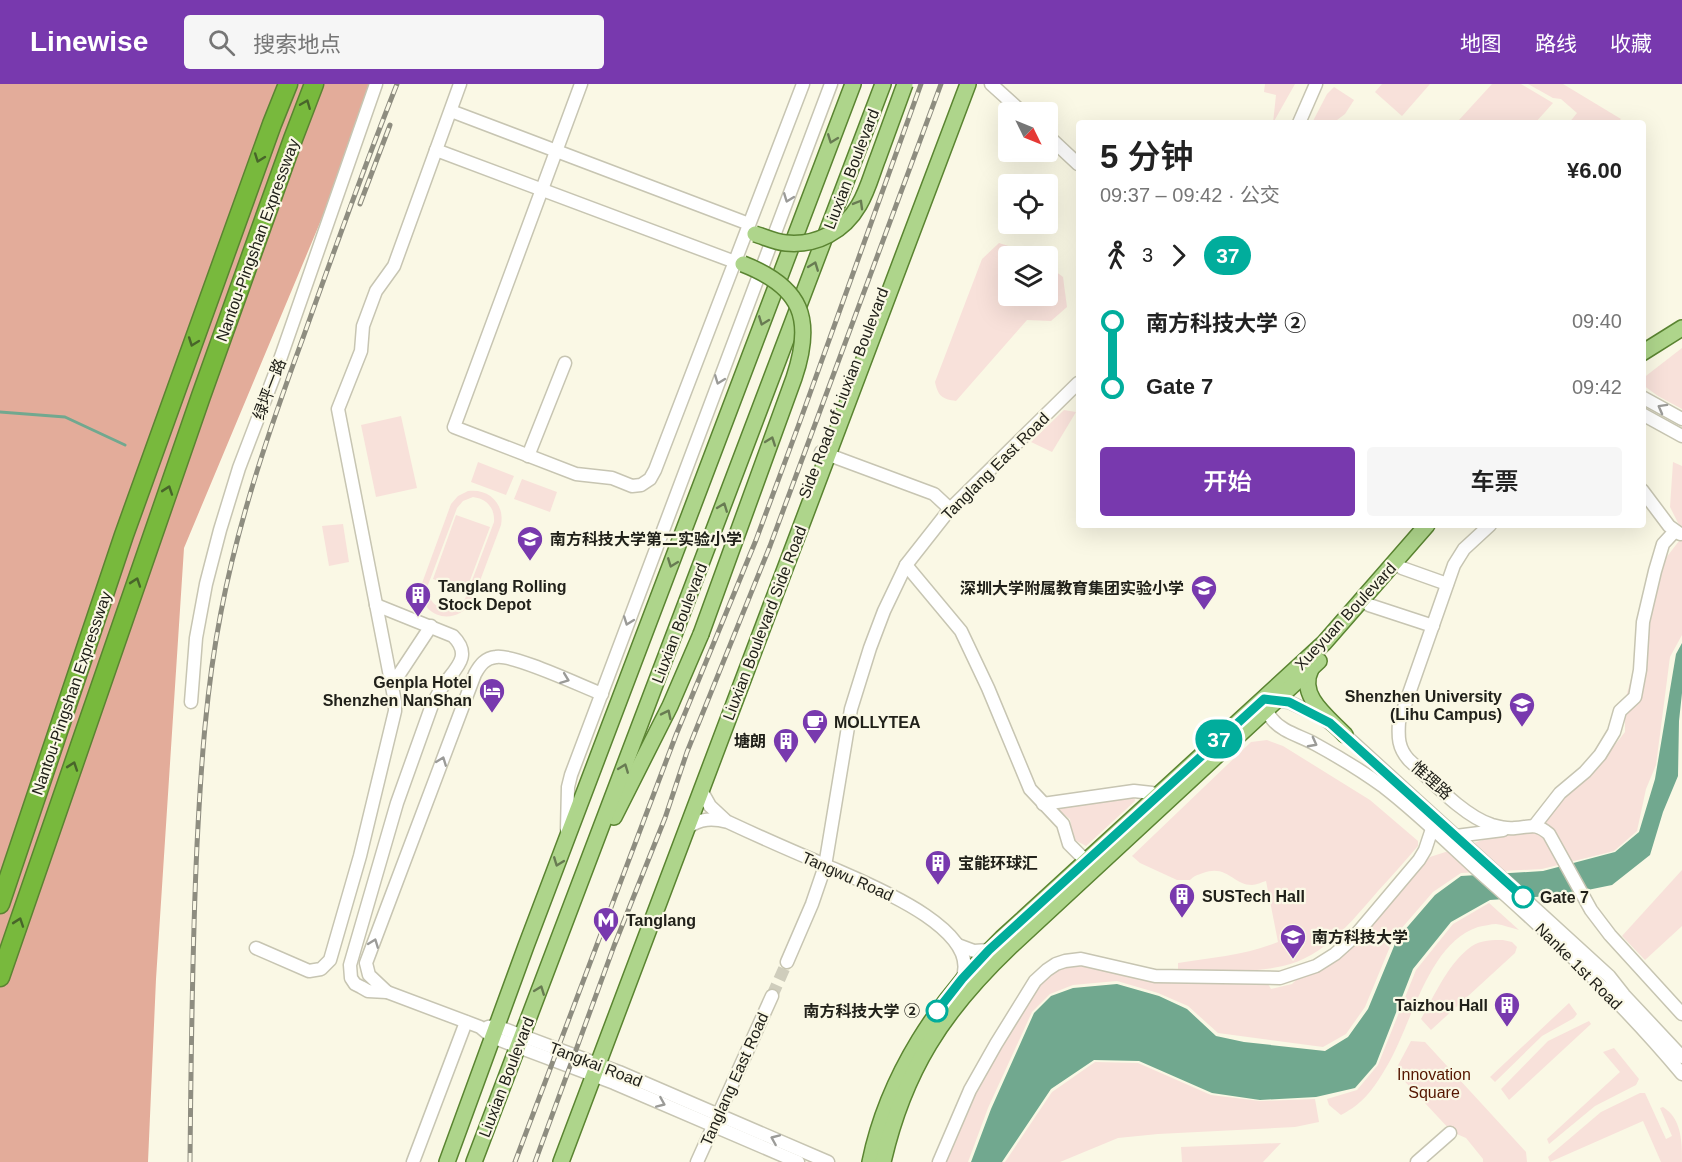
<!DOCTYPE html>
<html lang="zh">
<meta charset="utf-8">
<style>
:root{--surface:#fff;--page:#f6f6f6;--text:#222;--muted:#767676;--accent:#7839ae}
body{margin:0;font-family:Arial,"Noto Sans SC",sans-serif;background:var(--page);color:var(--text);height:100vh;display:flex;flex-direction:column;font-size:22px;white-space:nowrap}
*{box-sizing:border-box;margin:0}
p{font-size:20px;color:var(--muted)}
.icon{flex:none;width:33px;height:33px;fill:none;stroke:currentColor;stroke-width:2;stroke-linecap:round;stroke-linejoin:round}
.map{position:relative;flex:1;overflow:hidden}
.side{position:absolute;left:1076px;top:36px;width:570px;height:408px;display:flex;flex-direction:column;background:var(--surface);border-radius:6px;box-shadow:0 6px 24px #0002}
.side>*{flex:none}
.badge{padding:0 12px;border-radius:20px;font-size:21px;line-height:39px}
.needle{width:39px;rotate:133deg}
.tools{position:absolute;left:998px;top:18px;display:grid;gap:12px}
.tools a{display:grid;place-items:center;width:60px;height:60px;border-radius:6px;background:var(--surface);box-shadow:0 6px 24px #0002;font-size:30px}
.map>.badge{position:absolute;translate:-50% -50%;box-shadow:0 0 0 3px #fff}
.legs{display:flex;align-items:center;gap:9px;height:66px;padding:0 24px;font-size:20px}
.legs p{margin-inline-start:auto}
.headline{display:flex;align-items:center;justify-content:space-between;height:102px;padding:0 24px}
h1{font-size:33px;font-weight:600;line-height:45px}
.cta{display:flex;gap:12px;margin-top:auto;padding:12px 24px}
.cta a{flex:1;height:69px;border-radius:6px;background:var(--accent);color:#fff;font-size:24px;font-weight:600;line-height:69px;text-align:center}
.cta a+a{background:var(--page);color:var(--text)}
ul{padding:0 24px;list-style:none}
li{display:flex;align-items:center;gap:21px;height:66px;font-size:22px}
li i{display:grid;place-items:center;width:9px;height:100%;margin:0 8px;background:currentColor}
li i::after{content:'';width:15px;height:15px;margin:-8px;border:4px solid;border-radius:50%;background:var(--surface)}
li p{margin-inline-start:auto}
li:first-child i{background:linear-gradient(#0000 50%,currentColor 0)}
li:last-child i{background:linear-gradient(currentColor 50%,#0000 0)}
header{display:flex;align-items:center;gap:36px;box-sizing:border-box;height:84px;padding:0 30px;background:var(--accent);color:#fff}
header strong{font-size:28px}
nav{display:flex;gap:33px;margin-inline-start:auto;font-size:21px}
.search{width:420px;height:54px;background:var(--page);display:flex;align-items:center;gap:15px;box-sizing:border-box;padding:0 21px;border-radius:6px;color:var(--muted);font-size:22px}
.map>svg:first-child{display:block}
.green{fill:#f8e1da;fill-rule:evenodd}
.forest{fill:#e3ac9a}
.water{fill:#71a88f}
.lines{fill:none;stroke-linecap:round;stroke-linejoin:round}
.stream{stroke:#71a88f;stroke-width:3}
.minor-tunnel{stroke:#cfcdbc;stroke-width:12;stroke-dasharray:12 6;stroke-linecap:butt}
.minor-casing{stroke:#c7c5b2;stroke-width:15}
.major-casing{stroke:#5a8431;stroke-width:18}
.highway-casing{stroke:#5a8431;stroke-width:21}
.minor{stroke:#fff;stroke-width:12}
.major{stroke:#aed58b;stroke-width:15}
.highway{stroke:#78b93d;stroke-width:18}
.rail-casing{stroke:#8e8d80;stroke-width:5}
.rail{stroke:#faf8e5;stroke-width:3;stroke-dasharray:9;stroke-linecap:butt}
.major-bridge-casing{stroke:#5a8431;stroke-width:18;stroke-linecap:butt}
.major-bridge{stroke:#aed58b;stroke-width:15}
.oneway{stroke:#48652a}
.oneway2{stroke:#687b52}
.oneway3{stroke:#9b9b98}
.line-1-casing{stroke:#fff;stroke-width:14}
.line-1{stroke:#01ad9c;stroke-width:9}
.stop-1-dot{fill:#fff;stroke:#01ad9c;stroke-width:3}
.labels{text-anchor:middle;stroke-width:4.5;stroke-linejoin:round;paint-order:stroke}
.street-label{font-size:16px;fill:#21211a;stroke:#faf8e5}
.poi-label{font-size:16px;font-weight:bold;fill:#21211a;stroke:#faf8e5;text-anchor:start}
.stop-label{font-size:16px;font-weight:bold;fill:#21211a;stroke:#faf8e5;text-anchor:start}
.park-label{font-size:16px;fill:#551600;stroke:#faf8e5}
</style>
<header>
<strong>Linewise</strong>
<div class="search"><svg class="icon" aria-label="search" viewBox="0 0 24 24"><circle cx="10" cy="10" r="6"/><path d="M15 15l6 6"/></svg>搜索地点</div>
<nav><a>地图</a><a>路线</a><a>收藏</a></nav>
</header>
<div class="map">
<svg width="1682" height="1078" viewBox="0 0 1682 1078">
<rect width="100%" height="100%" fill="#faf8e5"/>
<g class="green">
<path d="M1265 0H1295L1273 39 1276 11 1264 8Z"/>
<path d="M1382 0H1430L1402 32 1375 8Z"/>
<path d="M1492 0H1521L1553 19 1535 39H1463L1459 36Z"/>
<path d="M1528 0H1563L1621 35 1617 39H1569L1577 29 1561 15 1553 14Z"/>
<path d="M1334 3 1354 16 1345 30 1333 39H1312L1327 10Z"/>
<path d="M999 159 1031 169 1035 172H1008V212H1047V181L1063 193 1067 223 1051 237 1027 236 956 317C942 315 938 312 935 298L982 175Z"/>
<path d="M1682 264V325L1658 312 1643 301 1642 295Z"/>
<path d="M1064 326 1076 328 1052 368 1031 358Z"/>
<path d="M401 332 417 404 376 413 361 341Z"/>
<path d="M478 378 514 392 506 411 471 398Z"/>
<path d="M1673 378 1682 382V551L1670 573 1656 681 1646 705 1637 747 1614 767 1542 785 1461 789 1433 808 1394 853 1365 923 1346 950 1323 963 1218 949 1188 922 1158 909 1117 897 1073 901 1050 910 1032 928 988 1024 968 1078H946L974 1008 1038 899 1049 888 1080 879 1155 899 1267 898 1271 905 1292 900 1303 889 1317 884 1430 773 1492 753 1530 749 1603 676 1625 648V617L1662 479 1679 457V441L1670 423Z"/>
<path d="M522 395 557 408 550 428 514 415Z"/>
<path d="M468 407C489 404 505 420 501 441L472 518C455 543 419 534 421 502L451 420 458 412ZM473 413C487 415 495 424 494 438L465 515C451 534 426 524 428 501L457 424 463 417Z"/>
<path d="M456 431 490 443 466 507 433 495Z"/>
<path d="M343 440 349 478 329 482 322 442Z"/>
<path d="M1267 656 1283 662 1370 716 1418 757V762C1405 777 1392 792 1378 807 1352 837 1324 873 1283 882 1249 890 1212 886 1178 886V879C1211 874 1247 871 1278 858L1266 797C1262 798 1256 801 1252 801 1233 801 1227 780 1203 789 1197 791 1194 792 1190 796H1177L1140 779 1132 772 1251 658Z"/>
<path d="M1134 711 1135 717 1086 762 1073 755 1070 735 1053 723Z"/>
<path d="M1682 786V842L1645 876 1622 852Z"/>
<path d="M1489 819 1519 846C1511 844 1504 841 1496 840 1491 840 1484 842 1478 843 1428 859 1412 940 1387 982 1374 1004 1364 1019 1341 1031L1329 1021 1327 1015 1357 1006 1378 981 1416 886 1453 840Z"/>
<path d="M1503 856 1512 858 1517 863 1515 869 1431 946 1421 935C1435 911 1448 879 1472 862 1481 856 1493 856 1503 856Z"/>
<path d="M1569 919 1577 930 1574 934 1542 952 1495 998 1490 993Z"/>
<path d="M1589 937 1591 940 1509 1016 1501 1005 1548 957Z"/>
<path d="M1411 957 1425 958 1526 1068 1527 1078H1483V1075L1466 1054 1452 1048 1395 987Z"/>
<path d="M1614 964 1639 995 1636 1001 1595 1022 1549 1060 1547 1055 1620 988 1603 968Z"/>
<path d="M1095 978 1138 979 1211 1011 1260 1017 1315 1015 1319 1038 1295 1043 1158 1050 1118 1054 1060 1078H1005L1052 1008Z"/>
<path d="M1640 1009H1645L1666 1055 1672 1052 1660 1024 1663 1023C1682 1035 1682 1058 1682 1078H1661L1643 1037 1550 1078 1548 1073 1601 1028Z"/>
<path d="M1281 1059 1263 1078H1182L1181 1063Z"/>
</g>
<path class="forest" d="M0 0H370L337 98 184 464 156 895 148 1078H0Z"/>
<path class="water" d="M1682 559V609L1679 637 1678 692 1663 728 1650 771 1612 801 1563 811 1490 816 1451 838 1413 885 1376 980 1355 1004 1316 1013 1260 1016 1212 1009 1139 977 1094 976 1051 1005 1002 1078H971L991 1025 1034 929 1051 912 1073 904 1117 900 1159 912 1187 925 1216 952 1244 958 1325 967 1348 953 1368 925 1397 855 1435 811 1461 792 1543 787 1615 768 1639 748 1655 695 1676 570Z"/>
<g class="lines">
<path class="stream" d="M0 328 65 333 125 361"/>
<path class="minor-tunnel" d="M772 912 787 878"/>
<g class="minor-casing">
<g id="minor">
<path d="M581 0 454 343 576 390 612 394 632 402 641 401 650 395 655 386 803 0"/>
<path d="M991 0 1022 28"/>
<path d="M451 27 749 140"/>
<path d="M1299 39 1316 0"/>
<path d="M1047 51 1078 80"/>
<path d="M436 66 735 178"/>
<path d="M1642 313 1682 335"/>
<path d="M1642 330 1682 352"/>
<path d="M821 368 934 410 950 425"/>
<path d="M528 372 565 279"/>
<path d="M1642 406 1669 442 1680 450"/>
<path d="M1490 441 1464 465 1454 481 1399 638C1398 653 1398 664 1409 676 1431 696 1463 732 1492 741 1499 743 1508 745 1515 744 1531 743 1535 738 1549 750L1591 826 1610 851 1682 930"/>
<path d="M906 481 961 547 988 604 1030 705 1063 740 1069 760 1086 777"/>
<path d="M1402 484 1447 500"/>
<path d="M376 521 453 552C472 571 457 583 445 599 440 606 436 613 432 621L397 719 350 881 351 894 355 900 361 903 368 907 387 908 480 943 492 953 614 999 798 1078"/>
<path d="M1369 521 1433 542"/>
<path d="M392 601 431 542"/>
<path d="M191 618 196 554 206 500 220 446 239 384 276 287 376 0"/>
<path d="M701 706 710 722 725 736"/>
<path d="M1043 720 1134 707 1152 709 1157 713"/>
<path d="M1535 741 1560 709 1585 688 1600 671 1614 648 1620 627 1635 613 1640 586 1643 538 1655 487 1663 460 1675 447"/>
<path d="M687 744C700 734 713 734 728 738 760 753 792 767 825 781 860 797 984 843 962 895"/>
<path d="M567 746 568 703 571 691 831 0"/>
<path d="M1456 752 1503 746"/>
<path d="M958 861 974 867 989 866"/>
<path d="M256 864 309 887 321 885 330 876 360 772 395 627V618L338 325 361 267 363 242 376 207 394 182 460 0"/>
<path d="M787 878 812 820 825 782 851 625 870 564 884 527 906 481 950 425 1078 299"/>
<path d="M387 908 369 891 366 879 475 590C480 581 485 574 496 573 514 570 581 602 602 610"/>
<path d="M488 943 496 942 619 988 828 1078"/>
<path d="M1682 973 1624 911 1609 892 1345 651 1323 634 1289 618 1264 615C1265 622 1267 629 1272 635 1282 648 1301 652 1315 660 1339 673 1362 687 1384 703 1419 730 1451 762 1483 791 1553 853 1622 918 1682 990"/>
<path d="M413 1078 466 938"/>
<path d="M697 1078 772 912"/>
<path d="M939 1078 970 1006 996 960 1035 897 1047 886 1056 880 1065 877 1081 875 1155 892 1280 894 1316 882 1335 870 1354 853 1419 776 1425 766 1432 745"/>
<path d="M1417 1078 1450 1049"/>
</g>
</g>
<g class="major-casing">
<g id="major">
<path d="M1642 269 1682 244"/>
<path d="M1311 585C1297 612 1329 634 1345 651"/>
<path d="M614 733 670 622 701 550"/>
<path d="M447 1078 526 862 853 0"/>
<path d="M474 1078 883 0"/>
<path d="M561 1078 968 0"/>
<path d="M870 1078C888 991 939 915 1002 854L1324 559 1427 441"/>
<path d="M883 1078C904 986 943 927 1010 863L1319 577"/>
</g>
</g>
<g class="highway-casing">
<g id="highway">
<path d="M0 820 124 451 272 40 288 0"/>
<path d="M0 893 201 312 293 55 314 0"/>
</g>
</g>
<use href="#minor" class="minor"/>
<use href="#major" class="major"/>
<use href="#highway" class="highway"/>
<g class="rail-casing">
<g id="rail">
<path d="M360 120 390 41"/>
<path d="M190 1078C191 972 192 866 197 761 201 682 206 605 221 528 239 433 271 341 304 251 334 167 364 83 397 0"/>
<path d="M515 1078 676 651 756 456 799 340 921 0"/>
<path d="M535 1078 614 862 665 734 687 668 770 462 941 0"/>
</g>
</g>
<use href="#rail" class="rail"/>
<g class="major-bridge-casing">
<g id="major-bridge">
<path d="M755 150C765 153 775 158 786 159 817 162 844 147 859 121 868 106 872 89 878 74 887 49 896 25 905 0"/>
<path d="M701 550 794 294C814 235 802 203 743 180"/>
</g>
</g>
<use href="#major-bridge" class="major-bridge"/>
</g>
<defs><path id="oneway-chevron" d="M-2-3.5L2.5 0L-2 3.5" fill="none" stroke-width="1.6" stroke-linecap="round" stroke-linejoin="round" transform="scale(1.5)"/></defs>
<g class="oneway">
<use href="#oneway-chevron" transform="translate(306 20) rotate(-68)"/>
<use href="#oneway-chevron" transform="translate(259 74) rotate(110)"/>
<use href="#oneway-chevron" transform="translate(193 258) rotate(110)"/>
<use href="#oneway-chevron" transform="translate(168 406) rotate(-71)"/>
<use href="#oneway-chevron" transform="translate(136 498) rotate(-71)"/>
<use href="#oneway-chevron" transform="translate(73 682) rotate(-71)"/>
<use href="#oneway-chevron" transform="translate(19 838) rotate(-71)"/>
</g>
<g class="oneway2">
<use href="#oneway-chevron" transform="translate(832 55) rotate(111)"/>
<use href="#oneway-chevron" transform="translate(859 120) rotate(-60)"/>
<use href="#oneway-chevron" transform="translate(814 182) rotate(-69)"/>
<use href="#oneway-chevron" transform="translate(763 237) rotate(111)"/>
<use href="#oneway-chevron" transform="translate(771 357) rotate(-70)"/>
<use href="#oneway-chevron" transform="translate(723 423) rotate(-69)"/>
<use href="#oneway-chevron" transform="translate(672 479) rotate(111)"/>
<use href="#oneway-chevron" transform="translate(667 630) rotate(-64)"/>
<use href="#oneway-chevron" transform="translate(624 684) rotate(-69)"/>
<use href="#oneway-chevron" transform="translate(558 778) rotate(111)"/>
<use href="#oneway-chevron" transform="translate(540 906) rotate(-69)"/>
</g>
<g class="oneway3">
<use href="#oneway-chevron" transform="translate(788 114) rotate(111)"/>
<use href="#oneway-chevron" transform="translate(719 296) rotate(111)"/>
<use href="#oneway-chevron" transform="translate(1662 324) rotate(-151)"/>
<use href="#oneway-chevron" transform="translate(628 537) rotate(110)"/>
<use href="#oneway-chevron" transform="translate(565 595) rotate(21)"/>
<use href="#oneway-chevron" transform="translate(1313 659) rotate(28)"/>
<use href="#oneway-chevron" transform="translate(442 677) rotate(-69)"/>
<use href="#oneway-chevron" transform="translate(374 859) rotate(-69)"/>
<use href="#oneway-chevron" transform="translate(661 1019) rotate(23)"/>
<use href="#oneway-chevron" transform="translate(775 1055) rotate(-157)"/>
</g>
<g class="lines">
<g class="line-1-casing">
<path id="line-1" d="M937 927 962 895 989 866 1264 615 1289 618 1330 639 1523 813"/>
</g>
<use href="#line-1" class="line-1"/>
</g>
<defs>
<g id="school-pin" transform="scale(1.35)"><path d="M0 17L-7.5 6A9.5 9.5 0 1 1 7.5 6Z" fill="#7839ae" stroke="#faf8e5"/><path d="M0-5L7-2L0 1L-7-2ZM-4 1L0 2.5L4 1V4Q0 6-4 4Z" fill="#fff"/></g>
<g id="building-pin" transform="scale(1.35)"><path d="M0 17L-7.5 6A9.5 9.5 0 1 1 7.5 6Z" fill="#7839ae" stroke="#faf8e5"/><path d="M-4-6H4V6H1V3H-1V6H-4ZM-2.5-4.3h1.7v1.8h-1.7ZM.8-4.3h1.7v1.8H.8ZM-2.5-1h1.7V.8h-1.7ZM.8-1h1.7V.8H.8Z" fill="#fff"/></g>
<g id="hotel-pin" transform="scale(1.35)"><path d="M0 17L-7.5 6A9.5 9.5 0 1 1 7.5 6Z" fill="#7839ae" stroke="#faf8e5"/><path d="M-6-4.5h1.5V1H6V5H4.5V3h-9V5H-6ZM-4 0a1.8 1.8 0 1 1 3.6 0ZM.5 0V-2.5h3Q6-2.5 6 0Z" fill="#fff"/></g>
<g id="university-pin" transform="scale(1.35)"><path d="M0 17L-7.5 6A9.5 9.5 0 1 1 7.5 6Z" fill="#7839ae" stroke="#faf8e5"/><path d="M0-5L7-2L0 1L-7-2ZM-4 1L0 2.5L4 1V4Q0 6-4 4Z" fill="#fff"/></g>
<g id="cafe-pin" transform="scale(1.35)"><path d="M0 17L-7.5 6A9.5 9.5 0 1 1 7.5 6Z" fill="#7839ae" stroke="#faf8e5"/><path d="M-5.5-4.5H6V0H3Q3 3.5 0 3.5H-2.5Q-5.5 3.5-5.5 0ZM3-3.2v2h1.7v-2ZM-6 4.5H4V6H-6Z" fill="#fff"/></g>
<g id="metro-pin" transform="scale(1.35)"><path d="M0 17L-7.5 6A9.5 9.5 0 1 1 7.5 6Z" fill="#7839ae" stroke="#faf8e5"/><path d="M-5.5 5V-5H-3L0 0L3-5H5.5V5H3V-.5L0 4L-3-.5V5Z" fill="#fff"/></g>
</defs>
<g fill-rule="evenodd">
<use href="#school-pin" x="530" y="455"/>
<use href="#school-pin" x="1204" y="504"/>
<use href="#building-pin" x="418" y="511"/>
<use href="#hotel-pin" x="492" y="607"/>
<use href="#university-pin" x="1522" y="621"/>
<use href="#cafe-pin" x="815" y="638"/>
<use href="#building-pin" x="786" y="657"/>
<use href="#building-pin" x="938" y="779"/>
<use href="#building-pin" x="1182" y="812"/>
<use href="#metro-pin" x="606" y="836"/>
<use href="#university-pin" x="1293" y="853"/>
<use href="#building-pin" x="1507" y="921"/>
</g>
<g class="stop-1-dot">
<circle cx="1523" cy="813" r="10"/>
<circle cx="937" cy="927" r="10"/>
</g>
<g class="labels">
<g class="street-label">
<text transform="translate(851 85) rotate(-69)" y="6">Liuxian Boulevard</text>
<text transform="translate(257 156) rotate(-70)" y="6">Nantou-Pingshan Expressway</text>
<text transform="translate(269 305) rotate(-69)" y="6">绿坪一路</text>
<text transform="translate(843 309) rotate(-69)" y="6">Side Road of Liuxian Boulevard</text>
<text transform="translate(995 382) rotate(-45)" y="6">Tanglang East Road</text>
<text transform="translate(1345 532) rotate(-47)" y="6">Xueyuan Boulevard</text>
<text transform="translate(679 539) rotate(-69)" y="6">Liuxian Boulevard</text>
<text transform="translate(764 539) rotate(-69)" y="6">Liuxian Boulevard Side Road</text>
<text transform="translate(71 609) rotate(-71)" y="6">Nantou-Pingshan Expressway</text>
<text transform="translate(1432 696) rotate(42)" y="6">惟理路</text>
<text transform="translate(848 792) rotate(24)" y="6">Tangwu Road</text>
<text transform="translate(1579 882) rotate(45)" y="6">Nanke 1st Road</text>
<text transform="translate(596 980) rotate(21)" y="6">Tangkai Road</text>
<text transform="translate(506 993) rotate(-69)" y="6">Liuxian Boulevard</text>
<text transform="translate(734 995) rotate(-66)" y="6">Tanglang East Road</text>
</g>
<g class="poi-label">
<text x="550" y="461">南方科技大学第二实验小学</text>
<text x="438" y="508">Tanglang Rolling<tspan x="438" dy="18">Stock Depot</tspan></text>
<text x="1184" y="510" text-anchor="end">深圳大学附属教育集团实验小学</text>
<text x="472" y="604" text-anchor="end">Genpla Hotel<tspan x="472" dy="18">Shenzhen NanShan</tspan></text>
<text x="1502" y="618" text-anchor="end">Shenzhen University<tspan x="1502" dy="18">(Lihu Campus)</tspan></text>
<text x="834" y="644">MOLLYTEA</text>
<text x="766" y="663" text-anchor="end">塘朗</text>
<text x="958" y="785">宝能环球汇</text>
<text x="1202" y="818">SUSTech Hall</text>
<text x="626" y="842">Tanglang</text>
<text x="1312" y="859">南方科技大学</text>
<text x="1488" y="927" text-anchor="end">Taizhou Hall</text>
</g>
<g class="stop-label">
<text x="1540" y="819">Gate 7</text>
<text x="920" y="933" text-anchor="end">南方科技大学 ②</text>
</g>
<g class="park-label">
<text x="1434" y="996">Innovation<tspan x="1434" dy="18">Square</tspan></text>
</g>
</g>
</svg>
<div class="tools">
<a><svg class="needle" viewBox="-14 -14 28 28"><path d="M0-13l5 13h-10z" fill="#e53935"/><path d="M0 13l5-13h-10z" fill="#767676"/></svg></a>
<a><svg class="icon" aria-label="locate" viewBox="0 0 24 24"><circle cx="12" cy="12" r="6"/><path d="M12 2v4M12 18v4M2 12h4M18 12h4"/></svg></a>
<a><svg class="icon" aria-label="layers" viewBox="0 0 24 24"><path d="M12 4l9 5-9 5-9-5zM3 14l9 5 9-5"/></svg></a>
</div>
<b class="badge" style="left:1219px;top:655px;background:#01ad9c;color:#fff">37</b>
<section class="side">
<div class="headline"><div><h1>5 分钟</h1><p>09:37 – 09:42 · 公交</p></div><b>¥6.00</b></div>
<div class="legs"><svg class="icon" aria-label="walk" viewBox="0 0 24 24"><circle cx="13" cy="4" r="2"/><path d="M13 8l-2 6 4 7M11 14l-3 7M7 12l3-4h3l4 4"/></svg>3<svg class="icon" aria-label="forward" viewBox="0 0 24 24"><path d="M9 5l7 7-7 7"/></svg><b class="badge" style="background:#01ad9c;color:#fff">37</b></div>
<ul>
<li><i style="color:#01ad9c"></i><b>南方科技大学 ②</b><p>09:40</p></li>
<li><i style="color:#01ad9c"></i><b>Gate 7</b><p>09:42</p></li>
</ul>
<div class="cta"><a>开始</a><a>车票</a></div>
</section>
</div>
